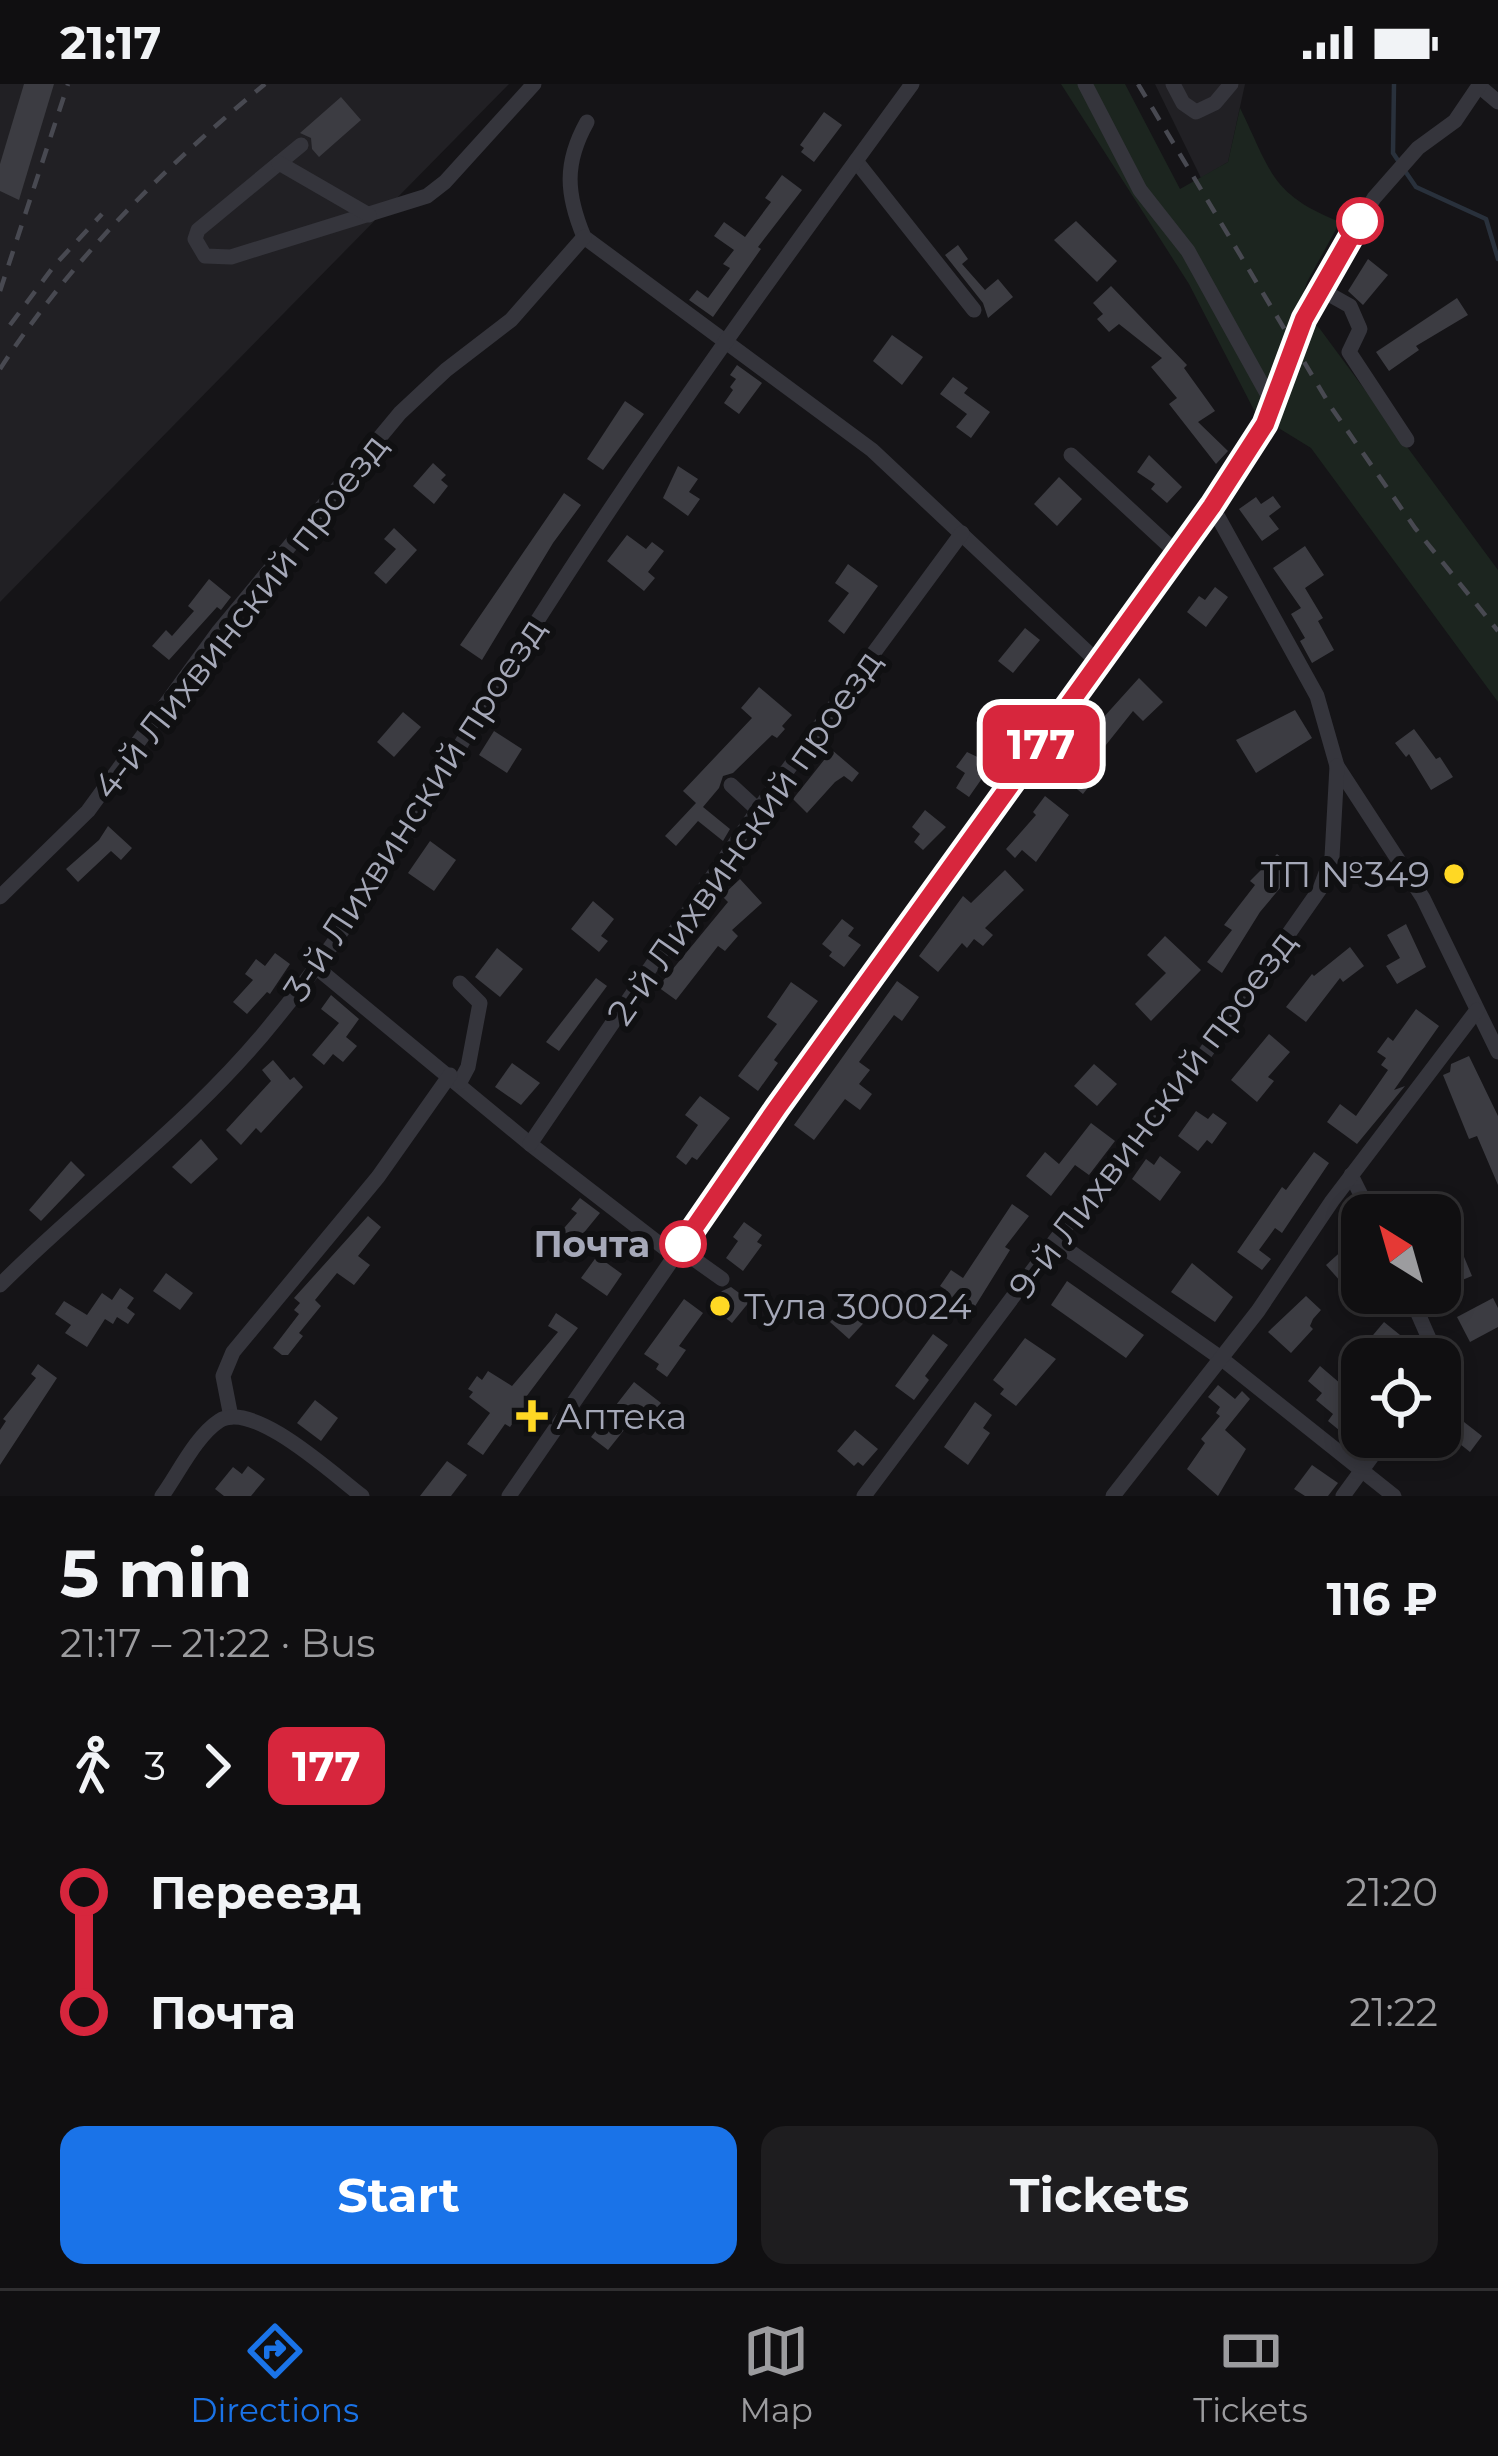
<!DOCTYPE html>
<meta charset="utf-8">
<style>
:root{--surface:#100f11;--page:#1e1d1f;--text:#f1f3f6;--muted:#9c9c9f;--line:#302f31;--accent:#1a73e8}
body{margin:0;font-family:Montserrat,sans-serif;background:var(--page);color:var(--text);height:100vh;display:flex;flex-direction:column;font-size:45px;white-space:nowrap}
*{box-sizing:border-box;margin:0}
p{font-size:39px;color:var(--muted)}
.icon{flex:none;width:66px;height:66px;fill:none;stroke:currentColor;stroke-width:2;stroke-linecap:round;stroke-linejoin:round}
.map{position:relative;height:1412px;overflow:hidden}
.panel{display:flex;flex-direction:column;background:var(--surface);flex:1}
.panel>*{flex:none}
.badge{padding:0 24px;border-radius:18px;font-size:42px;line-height:78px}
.needle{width:78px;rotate:323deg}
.tools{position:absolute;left:1341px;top:1110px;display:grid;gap:24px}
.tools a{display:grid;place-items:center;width:120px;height:120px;border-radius:24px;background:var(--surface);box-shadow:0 6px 18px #0003,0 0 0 3px var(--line);font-size:60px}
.map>.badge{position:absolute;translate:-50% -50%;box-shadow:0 0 0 6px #fff}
.legs{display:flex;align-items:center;gap:18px;height:132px;padding:0 60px;font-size:39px}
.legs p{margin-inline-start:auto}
.headline{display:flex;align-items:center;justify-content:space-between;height:204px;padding:0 60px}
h1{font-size:66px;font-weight:700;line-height:90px}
.button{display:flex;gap:24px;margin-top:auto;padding:24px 60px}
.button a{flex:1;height:138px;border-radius:24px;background:var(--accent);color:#fff;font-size:48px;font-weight:700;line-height:138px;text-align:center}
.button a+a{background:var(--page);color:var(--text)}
ul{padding:0 60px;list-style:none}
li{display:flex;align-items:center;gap:42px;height:120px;font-size:45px}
li i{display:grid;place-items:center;width:18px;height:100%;margin:0 15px;background:currentColor}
li i::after{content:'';width:30px;height:30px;margin:-15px;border:9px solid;border-radius:50%;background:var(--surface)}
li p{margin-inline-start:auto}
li:first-child i{background:linear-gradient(#0000 50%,currentColor 0)}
li:last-child i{background:linear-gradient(currentColor 50%,#0000 0)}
.status{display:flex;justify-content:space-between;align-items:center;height:84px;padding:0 60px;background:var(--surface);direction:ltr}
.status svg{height:33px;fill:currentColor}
.tab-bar{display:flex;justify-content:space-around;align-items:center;height:168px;border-top:3px solid var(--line);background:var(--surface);font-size:33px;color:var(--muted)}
.tab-bar a{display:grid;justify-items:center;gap:6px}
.tab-bar .on{color:var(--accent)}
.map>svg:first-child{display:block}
.built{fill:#212024}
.green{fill:#1c251f}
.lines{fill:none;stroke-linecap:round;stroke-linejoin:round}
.stream{stroke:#29313c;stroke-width:4.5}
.building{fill:#3c3c42}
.minor{stroke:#35353c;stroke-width:15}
.rail{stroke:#484951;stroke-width:4.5;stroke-dasharray:15 12;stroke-linecap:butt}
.line-1-casing{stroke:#fff;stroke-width:27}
.line-1{stroke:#d7263d;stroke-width:18}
.stop-1-dot{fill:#fff;stroke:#d7263d;stroke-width:6}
.poi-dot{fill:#ffd824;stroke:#101012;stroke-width:4.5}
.labels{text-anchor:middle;stroke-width:12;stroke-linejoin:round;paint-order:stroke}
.street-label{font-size:36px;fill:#a5a8b8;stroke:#101012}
.poi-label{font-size:36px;fill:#a5a8b8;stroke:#101012;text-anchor:start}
.stop-label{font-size:36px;font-weight:bold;fill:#a5a8b8;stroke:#101012;text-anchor:end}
</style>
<div class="status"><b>21:17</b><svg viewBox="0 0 49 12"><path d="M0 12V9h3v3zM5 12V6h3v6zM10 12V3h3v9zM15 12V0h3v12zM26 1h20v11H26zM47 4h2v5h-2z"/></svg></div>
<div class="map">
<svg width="1498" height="1412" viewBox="0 0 1498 1412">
<rect width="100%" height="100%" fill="#151417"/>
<g class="built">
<path d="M0 0H509L0 518Z"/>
<path d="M1155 0H1245L1228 78 1201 94Z"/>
</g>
<path class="green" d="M1061 0H1125L1180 105 1228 78 1240 24C1271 87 1270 110 1340 138L1307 198 1299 225 1320 245 1498 486V618L1311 364 1256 330 1189 200Z"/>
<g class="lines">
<g class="stream">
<path d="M1394 0 1393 69 1399 78"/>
<path d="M1405 87 1416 103 1486 135 1498 175"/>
</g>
</g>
<g class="building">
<path d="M24 0H54L19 116 0 107V80Z"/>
<path d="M341 13 361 36 319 73 312 65 311 54 300 49Z"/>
<path d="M824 28 842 41 814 78 801 68 804 64 800 61Z"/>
<path d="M782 91 802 106 758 163 761 165 713 233 689 216 697 206 708 214 730 184 723 180 734 166 714 152 724 138 745 153 771 118 765 114Z"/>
<path d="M1076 137 1117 177 1097 198 1054 156Z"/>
<path d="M958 161 968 175 962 180 985 206 998 195 1013 213 988 234 983 219 945 171Z"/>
<path d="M1368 175 1388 191 1363 221 1348 207Z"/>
<path d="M1111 202 1187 281 1184 284 1215 327 1198 338 1228 367 1216 380 1169 320 1177 314 1151 283 1162 274 1119 240 1109 248 1097 235 1103 230 1093 219Z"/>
<path d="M1457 214 1468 231 1416 262 1419 266 1389 287 1376 268Z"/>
<path d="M892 251 923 273 902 301 873 277Z"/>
<path d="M737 281 762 299 739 330 724 319 733 306 730 303 736 295 730 291Z"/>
<path d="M953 293 968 304 964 309 990 328 971 354 956 343 967 330 940 310Z"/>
<path d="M625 317 644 330 603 386 587 375Z"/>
<path d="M1149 371 1182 403 1167 419 1151 405 1155 400 1137 388Z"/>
<path d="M433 379 446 391 441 396 448 402 434 420 413 402Z"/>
<path d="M678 382 698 395 689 408 700 415 688 432 663 414Z"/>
<path d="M1059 393 1082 415 1057 442 1034 420Z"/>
<path d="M564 409 581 421 553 459 482 576 460 561Z"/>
<path d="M1273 412 1281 423 1269 432 1279 445 1262 457 1239 425 1256 413 1261 420Z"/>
<path d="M394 444 417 466 386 500 374 489 396 465 384 455Z"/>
<path d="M627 451 646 465 652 458 664 467 648 488 655 494 644 507 607 477Z"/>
<path d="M1305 462 1324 491 1305 504 1323 534 1318 537 1334 566 1312 579 1300 557 1305 554 1291 530 1301 524 1273 484Z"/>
<path d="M848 480 878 502 844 550 828 537 849 509 835 499Z"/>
<path d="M209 495 231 513 221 526 217 523 169 576 152 562 166 546 172 552 194 527 188 522Z"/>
<path d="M1215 503 1228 513 1206 543 1187 528 1199 512 1205 516Z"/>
<path d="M1025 544 1040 556 1013 589 998 577Z"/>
<path d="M1139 594 1163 618 1143 637 1133 627 1090 681 1100 688 1083 710 1062 693 1089 659 1084 655Z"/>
<path d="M759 603 792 631 782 642 785 645 777 654 772 651 733 689 723 692 719 704 703 723 730 745 723 757 698 737 676 762 665 752 696 719 683 707 752 634 741 624Z"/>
<path d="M1295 626 1312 654 1256 689 1236 656Z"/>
<path d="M403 628 421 643 394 673 377 658Z"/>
<path d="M1414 645 1436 675 1440 673 1453 693 1431 706 1409 670 1406 673 1395 659Z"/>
<path d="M494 647 522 665 507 689 479 671Z"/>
<path d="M832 666 859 689 852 698 844 692 835 698 807 729 793 715Z"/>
<path d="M967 668 992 680 969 713 956 704 965 689 956 683Z"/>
<path d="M1045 712 1069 731 1036 778 1022 766 1015 774 1006 765 1036 731 1033 728Z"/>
<path d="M925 726 946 743 923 766 914 758 920 750 912 743Z"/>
<path d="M108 742 132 764 121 776 111 767 78 798 66 785 99 756Z"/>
<path d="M430 757 456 776 434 807 408 789Z"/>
<path d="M1277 770 1296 785 1260 828 1222 889 1207 878 1232 846 1224 841 1255 801 1250 797Z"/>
<path d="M1005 786 1024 806 985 844 993 851 983 862 974 855 967 864 962 859 938 888 919 872 963 812 971 819Z"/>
<path d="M740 795 762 819 732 846 738 852 725 867 718 862 676 916 658 903 728 818 722 812Z"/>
<path d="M593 817 614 835 601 852 608 857 599 868 571 845Z"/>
<path d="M842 835 854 844 848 852 861 861 844 883 829 872 832 868 822 860Z"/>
<path d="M1406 840 1426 883 1397 900 1386 882 1400 874 1387 851Z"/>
<path d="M1165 852 1201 886 1151 937 1135 920 1166 889 1147 871Z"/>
<path d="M1350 863 1364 882 1343 898 1340 894 1306 938 1286 923 1312 890 1314 892Z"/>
<path d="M497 864 523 885 500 913 475 893Z"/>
<path d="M275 869 290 880 270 910 267 908 247 930 233 918 253 896 245 890 256 875 265 882Z"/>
<path d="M596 894 607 902 559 967 546 958Z"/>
<path d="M897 897 919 913 902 937 894 931 859 978 870 986 859 1000 872 1010 860 1026 845 1015 814 1056 794 1041Z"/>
<path d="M791 898 818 917 774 976 778 979 758 1007 738 992 777 940 767 933Z"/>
<path d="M331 911 359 935 346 953 357 962 343 978 333 970 324 981 312 971 339 939 321 925Z"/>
<path d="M1416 925 1439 942 1394 1006 1405 1002 1357 1060 1327 1038 1340 1020 1356 1032 1388 986 1381 981 1386 974 1377 968 1388 953 1393 957Z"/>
<path d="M1269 950 1290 968 1268 993 1274 997 1257 1018 1231 996Z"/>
<path d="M1469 972 1498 1032V1101L1477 1052 1469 1055 1443 991 1450 988 1451 980Z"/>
<path d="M273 976 290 996 294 993 303 1003 261 1049 256 1044 241 1061 226 1046 271 997 262 986Z"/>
<path d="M512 979 540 999 521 1021 495 1003Z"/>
<path d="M1094 980 1117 1000 1097 1022 1074 1002Z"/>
<path d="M700 1012 730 1034 697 1076 692 1073 686 1081 676 1073 698 1041 685 1031Z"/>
<path d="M1196 1027 1208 1035 1213 1029 1227 1039 1212 1060 1207 1056 1198 1067 1178 1052Z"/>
<path d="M1091 1039 1115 1057 1089 1091 1075 1081 1051 1112 1026 1092 1045 1068 1059 1080Z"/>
<path d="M201 1055 218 1075 191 1100 172 1083Z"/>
<path d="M1314 1068 1329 1079 1282 1149 1275 1144 1259 1166 1271 1175 1262 1186 1237 1168 1282 1103 1286 1106Z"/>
<path d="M1160 1072 1181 1088 1160 1117 1132 1095 1146 1075 1154 1081Z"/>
<path d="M71 1077 85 1091 41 1137 29 1126Z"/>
<path d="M580 1114 600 1129 573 1162 559 1150 577 1129 571 1125Z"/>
<path d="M1012 1120 1029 1132 1005 1163 1010 1166 969 1232 942 1213 946 1206 940 1202 951 1186 963 1194Z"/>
<path d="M368 1132 381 1143 358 1172 370 1181 354 1201 337 1189 315 1216 321 1222 299 1249 303 1252 288 1271H282L273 1264 299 1230 294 1226 300 1219 294 1214Z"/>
<path d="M744 1138 762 1151 757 1158 762 1161 743 1187 726 1174 738 1157 733 1153Z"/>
<path d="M1457 1156 1472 1192 1450 1201 1447 1196 1440 1199V1163Z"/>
<path d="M1346 1163 1362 1180V1193L1348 1206 1326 1181Z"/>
<path d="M597 1172 622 1190 607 1212 581 1194Z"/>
<path d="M1192 1179 1233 1213 1215 1238 1171 1208Z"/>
<path d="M166 1189 193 1209 180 1226 153 1207Z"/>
<path d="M1067 1197 1144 1251 1126 1274 1051 1221Z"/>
<path d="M731 1203 750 1217 732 1239 710 1222 722 1207Z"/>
<path d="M120 1204 134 1214 127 1224 135 1230 128 1240 117 1233 113 1240 105 1235 87 1263 65 1249 71 1241 55 1230 64 1217 87 1231 102 1209 112 1216Z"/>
<path d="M1306 1212 1321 1226 1313 1235 1310 1242 1313 1245 1291 1269 1268 1248Z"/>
<path d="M1493 1214 1498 1224V1243L1470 1258 1457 1233Z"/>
<path d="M684 1215 703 1229 679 1262 686 1266 667 1293 656 1285 659 1280 644 1270Z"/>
<path d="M851 1215 870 1232 849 1255 830 1238Z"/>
<path d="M556 1229 578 1244 526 1313 544 1329 533 1344 517 1333 510 1343 505 1340 483 1371 467 1360 490 1329 469 1313 473 1308 468 1305 477 1292 482 1296 488 1287 512 1302 558 1248 548 1242Z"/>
<path d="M1384 1238 1405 1255 1388 1275H1377L1363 1263Z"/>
<path d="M933 1250 948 1261 925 1292 929 1296 914 1316 895 1302Z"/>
<path d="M1025 1254 1056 1275 1016 1322 1000 1310 1004 1305 993 1296Z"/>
<path d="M38 1280 57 1294 0 1381V1346L6 1337 3 1335 36 1294 31 1290Z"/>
<path d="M1320 1282 1362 1318V1365L1328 1337 1333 1330 1316 1316 1322 1309 1308 1297Z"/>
<path d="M634 1298 661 1319 648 1335 642 1331 631 1344 628 1341 608 1366 591 1353Z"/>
<path d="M1218 1301 1235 1315 1242 1307 1250 1315 1225 1346 1246 1365 1218 1412 1187 1385 1205 1359 1201 1355 1220 1332 1216 1329 1220 1323 1208 1313Z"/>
<path d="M315 1316 338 1334 321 1357 297 1339Z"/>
<path d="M975 1318 992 1331 983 1344 990 1349 968 1381 944 1363Z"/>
<path d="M1446 1324 1482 1352 1470 1368 1440 1344V1333Z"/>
<path d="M855 1346 878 1365 863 1382 858 1378 854 1382 837 1367Z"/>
<path d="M447 1377 467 1391 451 1412H420Z"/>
<path d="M1312 1381 1338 1399 1328 1412H1305L1294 1405Z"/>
<path d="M248 1382 265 1395 251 1412H224L215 1405 233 1383 242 1390Z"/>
</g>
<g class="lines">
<g class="minor">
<path d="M1085 0 1140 106 1188 167 1274 322"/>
<path d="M1173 0 1183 19 1196 28 1215 19 1231 0"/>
<path d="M1479 2 1498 18"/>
<path d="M587 38C564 79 566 110 584 153L872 366 1099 579"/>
<path d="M301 61 198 146 195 155 205 172 231 173 427 112 445 98 534 0"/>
<path d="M856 77 974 226"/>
<path d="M279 79 369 131"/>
<path d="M1318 204 1350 222 1360 245 1349 268 1407 356"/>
<path d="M1071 371 1178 470"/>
<path d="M1212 422 1317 612 1337 682 1423 814 1498 968"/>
<path d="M731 701 758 726"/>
<path d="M0 813 88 727 219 547 400 329 446 286 511 236 584 153"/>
<path d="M317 884 530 1060 675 1172"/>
<path d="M460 998 468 983 480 919 460 899"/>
<path d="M530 1060 758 726 962 449"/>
<path d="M1351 1091 1371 1131"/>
<path d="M1055 1157 1222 1275 1394 1412"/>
<path d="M680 1165 722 1195"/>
<path d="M0 1201C90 1111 194 1037 274 937 379 809 458 659 548 520 662 342 787 171 912 0"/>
<path d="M1409 1209 1438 1275"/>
<path d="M231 1333 223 1292 233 1268 378 1093 450 991"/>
<path d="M162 1412C178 1390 196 1352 219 1337 253 1315 334 1391 362 1412"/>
<path d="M509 1412 777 1024 1212 422 1270 331 1310 222 1374 114 1418 64 1455 37 1480 0"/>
<path d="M864 1412 1060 1150 1194 985 1320 805 1332 773 1337 682"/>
<path d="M1113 1412 1258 1227 1332 1117 1477 926"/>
<path d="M1343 1412 1386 1353"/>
</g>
<g class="rail">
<path d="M1138 0 1331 323 1415 444 1498 547"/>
<path d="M0 207 68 0"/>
<path d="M10 241 54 182 102 130"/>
<path d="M0 285C70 177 165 82 265 0"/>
</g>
</g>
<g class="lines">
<g class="line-1-casing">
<path id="line-1" d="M683 1160 777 1024 1212 422 1265 340 1304 235 1360 137"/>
</g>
<use href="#line-1" class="line-1"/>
</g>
<g class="stop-1-dot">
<circle cx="1360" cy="137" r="21"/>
<circle cx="683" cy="1160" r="21"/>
</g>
<g class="poi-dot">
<circle cx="1454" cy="790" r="12"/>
<circle cx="720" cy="1222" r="12"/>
<path d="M526 1314h12v12h12v12h-12v12h-12v-12h-12v-12h12z"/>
</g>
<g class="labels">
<g class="street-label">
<text transform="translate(240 532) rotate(-52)" y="13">4-й Лихвинский проезд</text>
<text transform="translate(414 725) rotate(-57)" y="13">3-й Лихвинский проезд</text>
<text transform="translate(744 753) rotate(-55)" y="13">2-й Лихвинский проезд</text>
<text transform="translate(1152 1030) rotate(-53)" y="13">9-й Лихвинский проезд</text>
</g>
<g class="poi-label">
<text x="1430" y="803" text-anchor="end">ТП №349</text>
<text x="744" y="1235">Тула 300024</text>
<text x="556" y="1345">Аптека</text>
</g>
<g class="stop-label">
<text x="650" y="1173">Почта</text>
</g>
</g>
</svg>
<div class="tools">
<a><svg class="needle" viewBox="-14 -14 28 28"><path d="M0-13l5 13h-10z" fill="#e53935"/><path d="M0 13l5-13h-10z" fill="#9c9c9f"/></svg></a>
<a><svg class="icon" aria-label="locate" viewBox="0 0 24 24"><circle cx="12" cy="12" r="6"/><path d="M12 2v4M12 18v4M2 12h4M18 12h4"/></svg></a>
</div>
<b class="badge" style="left:1041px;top:660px;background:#d7263d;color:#fff">177</b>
</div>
<section class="panel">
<div class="headline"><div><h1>5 min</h1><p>21:17 – 21:22 · Bus</p></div><b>116 ₽</b></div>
<div class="legs"><svg class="icon" aria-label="walk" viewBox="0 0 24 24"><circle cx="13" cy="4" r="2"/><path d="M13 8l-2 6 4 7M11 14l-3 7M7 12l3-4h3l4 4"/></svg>3<svg class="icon" aria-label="forward" viewBox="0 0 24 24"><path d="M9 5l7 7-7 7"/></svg><b class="badge" style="background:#d7263d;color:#fff">177</b></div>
<ul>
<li><i style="color:#d7263d"></i><b>Переезд</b><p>21:20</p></li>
<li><i style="color:#d7263d"></i><b>Почта</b><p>21:22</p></li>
</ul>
<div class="button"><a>Start</a><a>Tickets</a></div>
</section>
<nav class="tab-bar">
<a class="on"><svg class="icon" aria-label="directions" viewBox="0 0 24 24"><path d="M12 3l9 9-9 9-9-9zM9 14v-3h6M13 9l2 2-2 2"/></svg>Directions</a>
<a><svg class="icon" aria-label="map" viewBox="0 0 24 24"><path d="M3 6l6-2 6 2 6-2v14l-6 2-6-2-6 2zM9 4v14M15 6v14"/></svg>Map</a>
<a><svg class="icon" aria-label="tickets" viewBox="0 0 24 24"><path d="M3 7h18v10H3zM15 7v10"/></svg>Tickets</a>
</nav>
